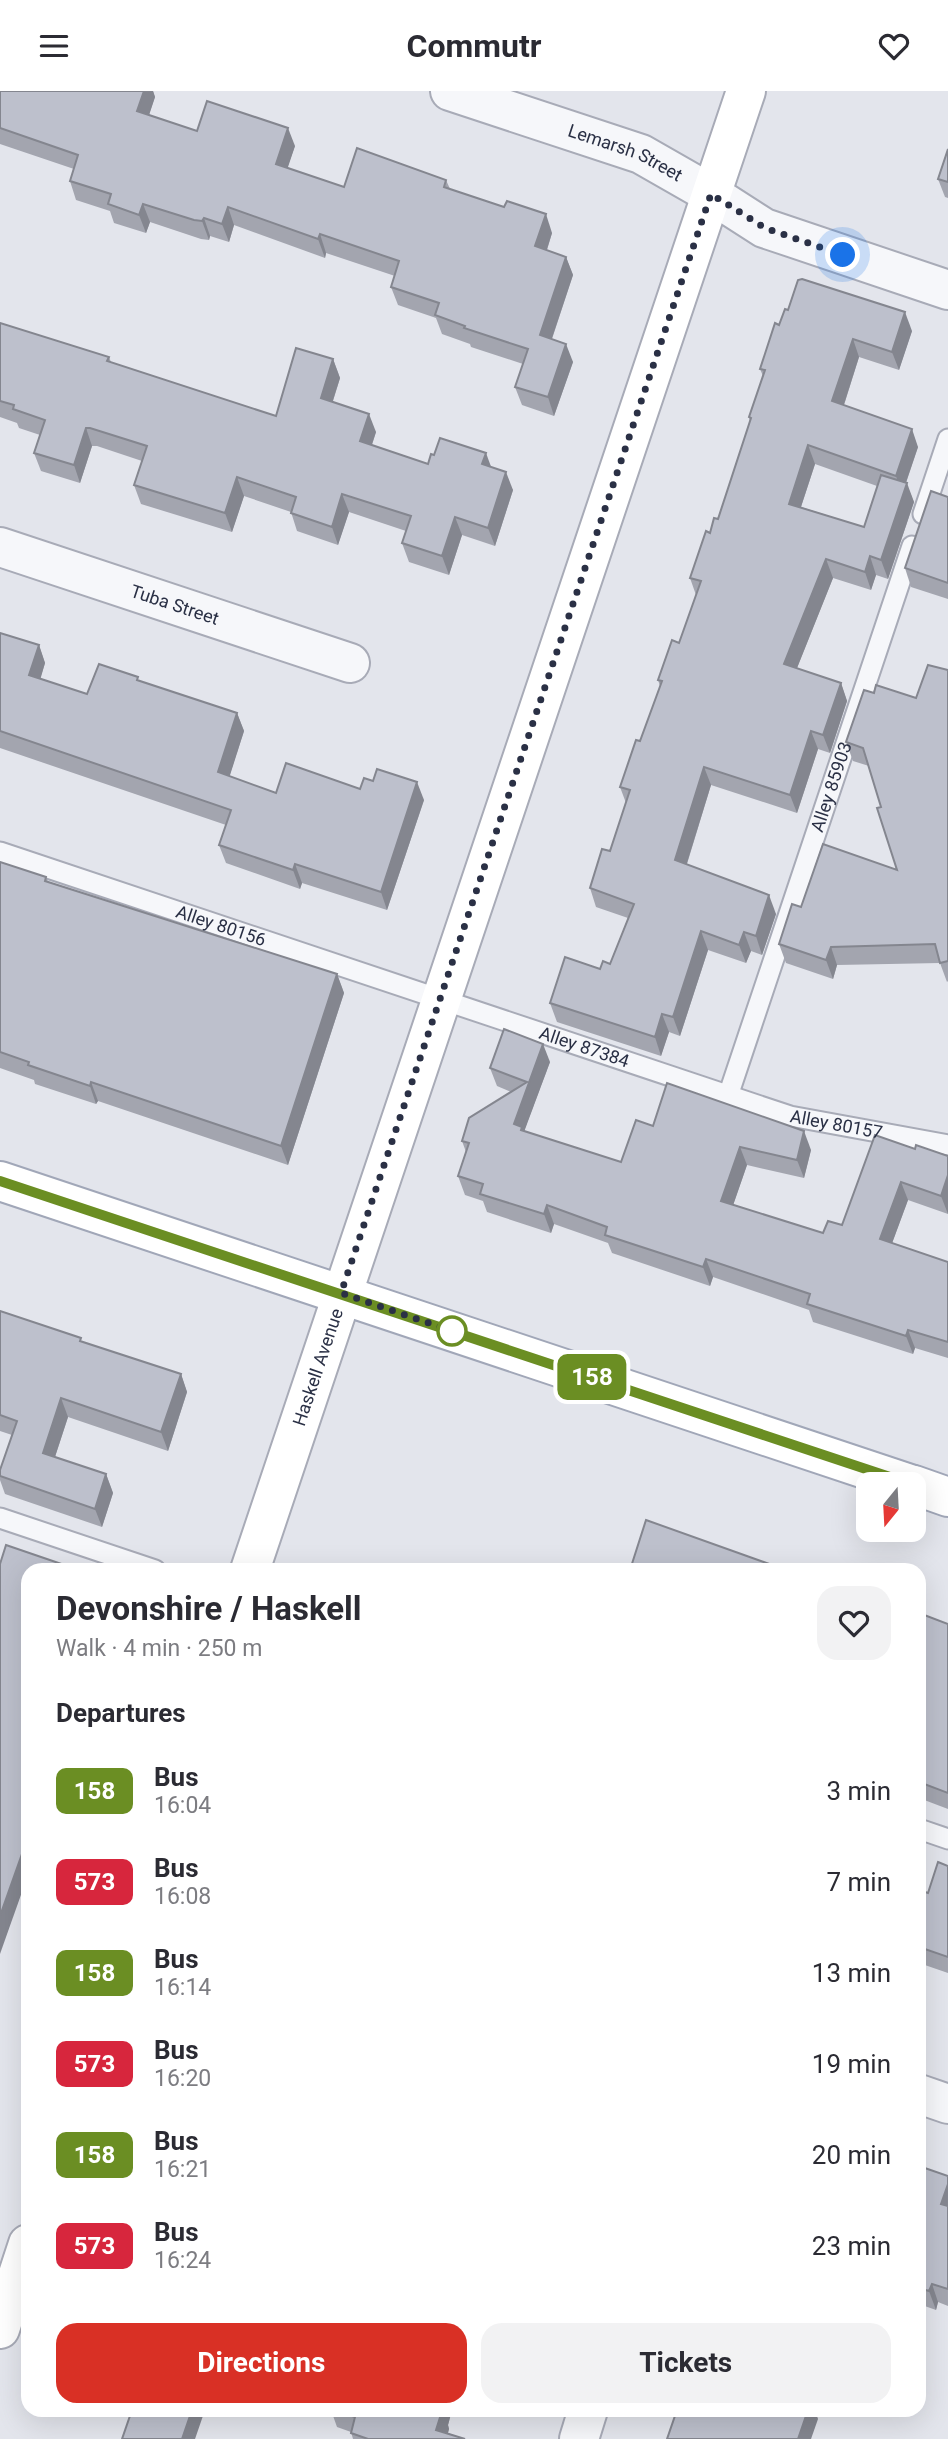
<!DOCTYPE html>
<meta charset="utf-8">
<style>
:root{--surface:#fff;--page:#f2f2f3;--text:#2b2b33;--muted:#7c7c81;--accent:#d93025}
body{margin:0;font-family:Roboto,sans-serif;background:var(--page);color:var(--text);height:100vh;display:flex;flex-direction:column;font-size:26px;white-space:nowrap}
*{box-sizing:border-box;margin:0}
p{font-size:23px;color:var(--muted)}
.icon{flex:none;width:38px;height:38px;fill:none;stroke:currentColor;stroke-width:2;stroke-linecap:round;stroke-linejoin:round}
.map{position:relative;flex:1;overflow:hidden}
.sheet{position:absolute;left:21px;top:1472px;width:905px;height:854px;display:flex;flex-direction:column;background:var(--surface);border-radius:21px;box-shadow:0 7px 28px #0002}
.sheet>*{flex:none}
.badge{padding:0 14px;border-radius:10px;font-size:24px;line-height:46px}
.needle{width:46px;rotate:198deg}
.tools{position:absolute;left:856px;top:1381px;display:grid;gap:14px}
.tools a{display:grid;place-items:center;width:70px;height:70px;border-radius:14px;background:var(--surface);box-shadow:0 7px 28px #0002;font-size:35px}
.you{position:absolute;width:35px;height:35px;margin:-18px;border:5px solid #fff;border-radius:50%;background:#1a73e8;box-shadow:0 0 0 10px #1a73e833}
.map>.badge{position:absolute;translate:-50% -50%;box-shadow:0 0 0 4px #fff}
h2{padding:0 35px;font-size:26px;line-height:63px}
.round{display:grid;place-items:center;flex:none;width:74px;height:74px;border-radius:21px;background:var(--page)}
.head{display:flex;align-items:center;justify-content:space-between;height:119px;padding:0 35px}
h1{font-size:33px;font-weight:700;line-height:52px}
.primary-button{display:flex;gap:14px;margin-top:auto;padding:14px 35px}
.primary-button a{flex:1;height:80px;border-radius:21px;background:var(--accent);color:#fff;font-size:28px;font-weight:700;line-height:80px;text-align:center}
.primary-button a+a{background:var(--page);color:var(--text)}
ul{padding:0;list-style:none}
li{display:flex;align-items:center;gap:21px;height:91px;padding:0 35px}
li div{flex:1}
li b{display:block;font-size:26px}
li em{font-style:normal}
li .badge{min-width:77px;font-weight:700;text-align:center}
header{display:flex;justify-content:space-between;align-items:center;height:91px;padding:0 35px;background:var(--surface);font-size:32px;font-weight:700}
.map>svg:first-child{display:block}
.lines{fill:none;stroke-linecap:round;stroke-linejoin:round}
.lane-casing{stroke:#a8abb7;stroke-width:23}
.street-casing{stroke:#a8abb7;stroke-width:42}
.secondary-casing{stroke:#a8abb7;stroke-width:42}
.primary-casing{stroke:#a1a7b8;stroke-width:42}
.lane{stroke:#f6f7fa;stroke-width:19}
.street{stroke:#f6f7fa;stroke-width:38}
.secondary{stroke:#fff;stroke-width:38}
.primary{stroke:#fff;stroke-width:38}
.wall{fill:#a3a5af;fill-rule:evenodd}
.shaded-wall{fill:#84868f}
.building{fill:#bdc0cc;stroke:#84868f;stroke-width:2}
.line-casing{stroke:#fff;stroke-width:16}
.line{stroke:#6b8e23;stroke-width:10}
.walk{stroke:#2a3045;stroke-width:7;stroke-dasharray:0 12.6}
.stop-dot{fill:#fff;stroke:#6b8e23;stroke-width:3.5}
.labels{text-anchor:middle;stroke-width:5;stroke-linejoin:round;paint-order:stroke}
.street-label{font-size:18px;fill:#2a3045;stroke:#f3f5f9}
</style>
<header><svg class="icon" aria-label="menu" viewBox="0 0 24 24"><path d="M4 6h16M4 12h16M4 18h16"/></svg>Commutr<svg class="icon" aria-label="heart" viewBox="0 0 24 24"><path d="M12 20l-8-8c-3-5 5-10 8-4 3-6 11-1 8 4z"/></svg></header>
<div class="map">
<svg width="948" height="2348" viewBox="0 0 948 2348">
<rect width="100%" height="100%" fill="#e3e5ec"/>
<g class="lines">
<g class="lane-casing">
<g id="lane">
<path d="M923 423 948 348"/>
<path id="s1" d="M0 761 790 1025 948 1054"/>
<path id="s2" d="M728 1005 912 455"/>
<path d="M0 1427 155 1479"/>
<path d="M919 1738 948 1748"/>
</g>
</g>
<g class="street-casing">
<g id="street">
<path id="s3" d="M450 0 641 63 711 103 764 137 948 199"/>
<path id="s4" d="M0 456 350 572"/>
<path d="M919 2003 948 2013"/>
<path d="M579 2348 588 2319"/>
</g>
</g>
<g class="secondary-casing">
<g id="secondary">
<path id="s5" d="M250 1479 746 0"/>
<path d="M0 2238 28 2153"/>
</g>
</g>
<g class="primary-casing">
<g id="primary">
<path d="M0 1090 910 1393"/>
<path d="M914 1394 948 1406"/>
</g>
</g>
<use href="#lane" class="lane"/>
<use href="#street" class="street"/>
<use href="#secondary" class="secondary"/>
<use href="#primary" class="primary"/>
</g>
<g class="wall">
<path d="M0 0H153L155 6 149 24 197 40 295 55 287 77 344 96 446 89 450 98 552 142 547 159 566 166 573 184 552 248 573 271 554 325 522 314 515 296 523 273 471 256 470 253 442 243 436 227 398 214 391 196 395 185 326 162 325 167 234 134 229 151 210 145 209 149 201 148 150 131 146 142 114 132 110 120 76 109 70 90 74 78 0 53Z"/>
<path d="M948 58V107L945 106 938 88Z"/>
<path d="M0 232 109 266 111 271 276 325 333 268 340 287 333 310 376 341 372 354 428 373 491 376 513 399 495 455 462 444 449 484 409 471 402 452 406 440 349 421 338 454 297 440 291 421 244 405 232 441 141 413 134 394 142 370 97 355H92L80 392 41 380 34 362 40 344 19 337 17 332 0 326Z"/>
<path d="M779 234 912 240 899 279 859 266 844 314 918 356 906 392 914 411 888 488 876 484 871 499 833 487 797 577 841 592 847 610 830 662 818 658 797 722 711 694 687 773 776 823 762 864 751 860 746 872 708 859 680 945 669 941 661 965 557 931 550 912 600 878 610 873 628 827 596 816 590 797 610 760 626 712 620 696 640 650 660 595 658 589 679 552 696 504 690 487 710 442 718 428 750 330 749 326 763 285 760 278ZM815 373 877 395 864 436 801 416Z"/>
<path d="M948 406V508L911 496 905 477Z"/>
<path d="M0 542 39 554 45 572 40 588 87 603 139 590 237 622 244 640 229 686 276 702 360 698 424 709 387 819 302 792 300 798 226 772 219 754 226 734 0 657Z"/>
<path d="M948 579V890L947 891 940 872 837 874 833 888 786 872 779 853 801 816 897 779 881 716 869 675 853 670 846 651 874 602 916 607Z"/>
<path d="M0 771 46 786 48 791 337 883 344 902 288 1074 98 1010 96 1013 35 993 34 989 0 977Z"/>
<path d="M550 971 524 1040 621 1071 653 1035 811 1059 804 1087 747 1074 733 1114 823 1142 842 1134 915 1058 948 1065V1123L908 1109 892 1152 948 1171V1267L915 1257 913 1263 813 1231 809 1219 713 1186 710 1195 612 1162 608 1152 554 1133 551 1142 487 1121 483 1110 465 1104 458 1085 466 1061 462 1050 511 1001 497 995 490 977Z"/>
<path d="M0 1220 82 1251 181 1283 187 1301 168 1360 68 1326 55 1366 106 1383 113 1402 102 1436 5 1403 0 1389V1379L12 1344 0 1340Z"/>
<path d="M919 1522 948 1533V1718L919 1707Z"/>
<path d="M948 1775V1882L919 1872V1799L928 1802Z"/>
<path d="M919 2075 948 2085V2215L938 2211 936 2219 919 2213Z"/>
<path d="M331 2319H452L448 2334 449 2338 448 2342 465 2348H353L351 2341 337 2336Z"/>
</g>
<g class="shaded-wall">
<path d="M144 0H153L155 6 144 39 137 20Z"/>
<path d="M288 37 295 55 283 91 276 73Z"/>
<path d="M143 113 150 131 146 142 139 124Z"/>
<path d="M228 116 234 134 229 151 222 133Z"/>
<path d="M546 123 552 142 542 174 535 155Z"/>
<path d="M204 127 210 145 209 149 202 130Z"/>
<path d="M320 143 326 162 325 167 318 148Z"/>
<path d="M566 166 573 184 547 262 540 244Z"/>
<path d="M905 221 912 240 899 279 892 261Z"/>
<path d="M853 248 859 266 839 329 832 310Z"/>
<path d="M566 253 573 271 554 325 548 306Z"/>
<path d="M333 268 340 287 328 325 321 307Z"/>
<path d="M369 323 376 341 367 368 360 350Z"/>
<path d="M86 337 92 355 80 392 74 374Z"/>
<path d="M912 338 918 356 902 403 896 385Z"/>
<path d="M808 354 815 373 796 431 789 413Z"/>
<path d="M486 362 493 381 482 373Z"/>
<path d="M506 381 513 399 495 455 488 437Z"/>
<path d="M237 386 244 405 232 441 225 422Z"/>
<path d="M907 392 914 411 888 488 881 469Z"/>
<path d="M342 403 349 421 338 454 332 436Z"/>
<path d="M455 426 462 444 449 484 442 465Z"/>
<path d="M870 465 876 484 871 499 865 481Z"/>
<path d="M826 468 833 487 791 592 784 573Z"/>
<path d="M39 554 45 572 36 603 29 584Z"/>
<path d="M841 592 847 610 830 662 823 644Z"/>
<path d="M237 622 244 640 225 700 218 681Z"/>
<path d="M811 640 818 658 797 722 790 704Z"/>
<path d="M704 676 711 694 682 788 675 769Z"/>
<path d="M417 691 424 709 387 819 381 801Z"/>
<path d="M295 773 302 792 300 798 293 779Z"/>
<path d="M769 804 776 823 762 864 756 845Z"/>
<path d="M701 840 708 859 680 945 673 926Z"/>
<path d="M744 841 751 860 746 872 739 854Z"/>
<path d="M831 856 837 874 833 888 826 869Z"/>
<path d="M337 883 344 902 288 1074 281 1055Z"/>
<path d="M662 923 669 941 661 965 655 946Z"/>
<path d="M543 953 550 971 524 1041 514 1033Z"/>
<path d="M91 991 98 1010 96 1013 90 995Z"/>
<path d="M804 1040 811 1059 804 1087 797 1069Z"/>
<path d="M740 1056 747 1074 728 1129 721 1110Z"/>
<path d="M948 1084V1123L941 1105Z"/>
<path d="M901 1091 908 1109 887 1166 880 1148Z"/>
<path d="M547 1114 554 1133 551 1142 544 1123Z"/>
<path d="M706 1168 713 1186 710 1195 703 1176Z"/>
<path d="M908 1239 915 1257 913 1263 906 1245Z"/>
<path d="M181 1283 187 1301 168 1360 161 1341Z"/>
<path d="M61 1307 68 1326 50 1381 43 1362Z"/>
<path d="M106 1383 113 1402 102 1436 95 1418Z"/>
<path d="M28 1746V1784L0 1863V1825Z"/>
<path d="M948 2093V2131L941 2113Z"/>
<path d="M932 2193 938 2211 936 2219 929 2200Z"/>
<path d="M192 2319H205L195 2348H182Z"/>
<path d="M440 2319H452L448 2334 449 2338 446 2348 436 2339Z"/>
<path d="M808 2319H815L818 2328 811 2348H798Z"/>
</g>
<g class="building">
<path d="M0 0H144L137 20 197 40 207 10 288 37 276 73 344 96 357 57 446 89 444 96 504 116 507 110 546 123 535 155 566 166 540 244 566 253 548 306 515 296 528 258 464 237 465 235 435 224 439 212 391 196 399 170 320 143 318 148 228 116 222 133 204 127 202 130 194 129 143 113 139 124 108 113 111 103 70 90 78 64 0 37Z"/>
<path d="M948 58V91L938 88Z"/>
<path d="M802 188 905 221 892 261 853 248 832 310 912 338 896 385 808 354 789 413 864 436 881 384 907 392 881 469 870 465 865 481 826 468 784 573 841 592 823 644 811 640 790 704 704 676 675 769 769 804 756 845 744 841 739 854 701 840 673 926 662 923 655 946 550 912 565 866 600 878 603 870 610 873 634 813 590 797 602 758 610 760 630 699 620 696 636 649 640 650 662 590 658 589 672 549 679 552 701 490 690 487 706 440 710 442 714 427 718 428 751 327 749 326 765 279 760 278 775 232 779 234 785 218 788 219 798 189Z"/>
<path d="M0 232 109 266 107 270 276 325 296 257 333 268 321 307 369 323 360 350 428 373 431 363 434 364 440 347 486 362 482 373 506 381 488 437 455 426 442 465 402 452 411 425 342 403 332 436 291 422 296 406 237 386 225 422 134 394 147 355 90 337H86L74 374 34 362 45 329 13 318 14 314 0 310Z"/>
<path d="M931 400 948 406V492L905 477Z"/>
<path d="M0 542 39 554 29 584 87 603 99 573 138 586 137 589 237 622 218 681 276 702 286 672 360 698 364 687 373 690 377 678 417 691 381 801 295 773 293 779 219 754 231 719 0 640Z"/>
<path d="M928 574 948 579V870L940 872 935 853 831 856 826 869 779 853 792 813 801 816 823 753 897 779 877 717 881 716 863 657 846 651 864 599 874 602 876 594 916 607Z"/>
<path d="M0 771 46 786 45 790 337 883 281 1055 91 991 90 995 28 974 29 971 0 961Z"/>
<path d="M504 938 543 953 514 1033 522 1036 521 1039 621 1071 636 1029 653 1035 667 992 804 1040 797 1069 740 1056 721 1110 823 1142 828 1130 842 1134 875 1044 915 1058 916 1054 948 1065V1084L941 1105 901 1091 880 1148 948 1171V1251L908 1239 906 1245 807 1213 810 1203 706 1168 703 1176 605 1144 607 1136 547 1114 544 1123 480 1103 483 1093 458 1085 469 1052 462 1050 469 1027 527 991 490 977Z"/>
<path d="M0 1220 81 1247 80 1250 181 1283 161 1341 61 1307 43 1362 106 1383 95 1418 0 1385V1379L17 1330 0 1324Z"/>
<path d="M646 1429 786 1479H630Z"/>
<path d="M6 1454 79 1479H28V1746L0 1825V1473Z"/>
<path d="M919 1522 948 1533V1702L919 1691Z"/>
<path d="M938 1771 948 1775V1866L919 1856V1799L928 1802Z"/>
<path d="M919 2075 948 2085V2093L941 2113 948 2115V2198L932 2193 929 2200 919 2197Z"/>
<path d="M132 2319H192L182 2348H122Z"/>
<path d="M334 2319H440L442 2320 436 2339 465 2348H368L351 2342 355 2326Z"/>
<path d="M677 2319H710L713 2320 714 2319H808L798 2348H667Z"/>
</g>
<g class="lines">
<g class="line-casing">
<path id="line" d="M0 1090 911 1393"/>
</g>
<use href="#line" class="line"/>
<path class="walk" d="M452 1240 341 1202 711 103 765 137 843 164"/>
</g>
<circle class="stop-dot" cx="452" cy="1240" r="14"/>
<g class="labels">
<g class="street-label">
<text dy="6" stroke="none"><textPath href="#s3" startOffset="186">Lemarsh Street</textPath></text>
<text dy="6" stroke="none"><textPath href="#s4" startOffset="184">Tuba Street</textPath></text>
<text dy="6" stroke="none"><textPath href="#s2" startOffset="326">Alley 85903</textPath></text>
<text dy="6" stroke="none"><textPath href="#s1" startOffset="233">Alley 80156</textPath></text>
<text dy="6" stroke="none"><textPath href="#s1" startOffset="616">Alley 87384</textPath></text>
<text dy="6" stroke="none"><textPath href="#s1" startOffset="880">Alley 80157</textPath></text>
<text dy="6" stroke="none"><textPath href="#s5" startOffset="214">Haskell Avenue</textPath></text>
</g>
</g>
</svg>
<div class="tools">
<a><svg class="needle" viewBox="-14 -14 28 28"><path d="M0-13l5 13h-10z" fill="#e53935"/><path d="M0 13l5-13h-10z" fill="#7c7c81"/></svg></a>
</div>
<div class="you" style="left:843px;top:164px"></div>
<b class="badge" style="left:592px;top:1286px;background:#6b8e23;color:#fff">158</b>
<section class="sheet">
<div class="head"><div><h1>Devonshire / Haskell</h1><p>Walk · 4 min · 250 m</p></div><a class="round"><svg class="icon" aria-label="heart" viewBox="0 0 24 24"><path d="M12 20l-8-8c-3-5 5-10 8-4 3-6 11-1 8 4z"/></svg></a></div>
<h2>Departures</h2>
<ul>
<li><span class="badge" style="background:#6b8e23;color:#fff">158</span><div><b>Bus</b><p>16:04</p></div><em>3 min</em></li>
<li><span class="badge" style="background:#d7263d;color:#fff">573</span><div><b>Bus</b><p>16:08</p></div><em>7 min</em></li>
<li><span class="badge" style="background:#6b8e23;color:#fff">158</span><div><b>Bus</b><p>16:14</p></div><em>13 min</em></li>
<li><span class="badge" style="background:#d7263d;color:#fff">573</span><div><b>Bus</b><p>16:20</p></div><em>19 min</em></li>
<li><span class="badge" style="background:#6b8e23;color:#fff">158</span><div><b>Bus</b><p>16:21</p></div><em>20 min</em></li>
<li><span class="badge" style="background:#d7263d;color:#fff">573</span><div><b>Bus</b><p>16:24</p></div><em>23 min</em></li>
</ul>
<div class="primary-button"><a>Directions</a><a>Tickets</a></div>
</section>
</div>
